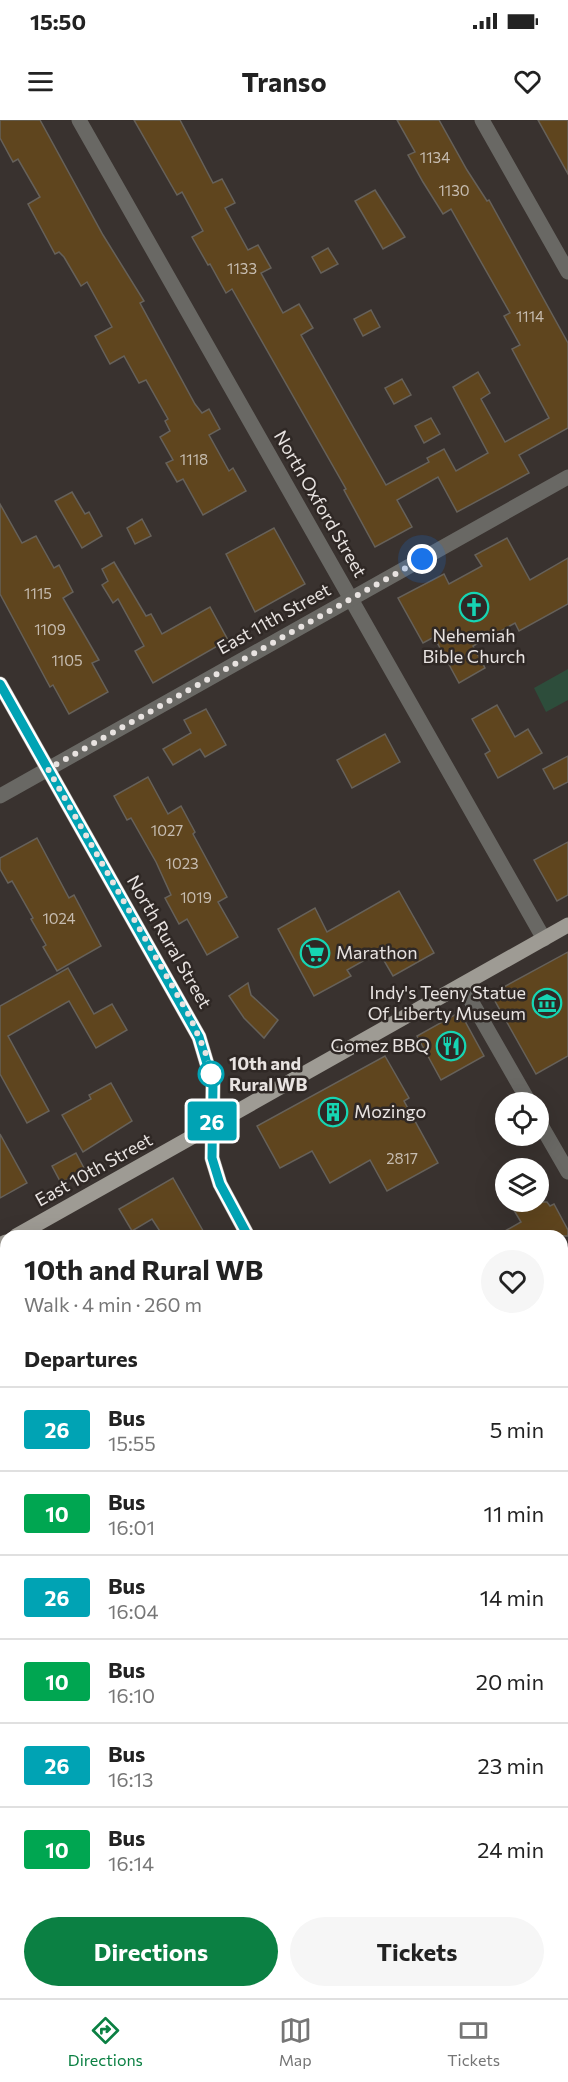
<!DOCTYPE html>
<meta charset="utf-8">
<style>
:root{--surface:#fff;--page:#f6f6f6;--text:#222;--muted:#767676;--line:#e0e0e0;--accent:#0b8043}
body{margin:0;font-family:Commissioner,sans-serif;background:var(--page);color:var(--text);height:100vh;display:flex;flex-direction:column;font-size:22px;white-space:nowrap}
*{box-sizing:border-box;margin:0}
p{font-size:20px;color:var(--muted)}
.icon{flex:none;width:33px;height:33px;fill:none;stroke:currentColor;stroke-width:2;stroke-linecap:round;stroke-linejoin:round}
.map{position:relative;flex:1;overflow:hidden}
.sheet{position:absolute;left:0px;top:1110px;width:568px;height:768px;display:flex;flex-direction:column;background:var(--surface);border-radius:18px 18px 0 0;box-shadow:0 6px 24px #0002}
.sheet>*{flex:none}
.badge{padding:0 12px;border-radius:4px;font-size:21px;line-height:39px}
.tools{position:absolute;left:495px;top:972px;display:grid;gap:12px}
.tools a{display:grid;place-items:center;width:54px;height:54px;border-radius:50%;background:var(--surface);box-shadow:0 6px 24px #0002;font-size:30px}
.you{position:absolute;width:30px;height:30px;margin:-15px;border:4px solid #fff;border-radius:50%;background:#1a73e8;box-shadow:0 0 0 9px #1a73e833}
.map>.badge{position:absolute;translate:-50% -50%;box-shadow:0 0 0 3px #fff}
h2{padding:0 24px;font-size:22px;line-height:54px}
.round{display:grid;place-items:center;flex:none;width:63px;height:63px;border-radius:32px;background:var(--page)}
.headline{display:flex;align-items:center;justify-content:space-between;height:102px;padding:0 24px}
h1{font-size:28px;font-weight:700;line-height:45px}
.button{display:flex;gap:12px;margin-top:auto;padding:12px 24px}
.button a{flex:1;height:69px;border-radius:36px;background:var(--accent);color:#fff;font-size:24px;font-weight:700;line-height:69px;text-align:center}
.button a+a{background:var(--page);color:var(--text)}
ul{padding:0;list-style:none}
li{display:flex;align-items:center;gap:18px;height:84px;padding:0 24px;border-top:2px solid var(--line)}
li div{flex:1}
li b{display:block;font-size:22px}
li em{font-style:normal}
li .badge{min-width:66px;font-weight:700;text-align:center}
.status{display:flex;justify-content:space-between;align-items:center;height:42px;padding:0 30px;background:var(--surface);direction:ltr}
.status svg{height:16px;fill:currentColor}
header{display:flex;justify-content:space-between;align-items:center;height:78px;padding:0 24px;background:var(--surface);font-size:27px;font-weight:700}
.tabs{display:flex;justify-content:space-around;align-items:center;height:84px;border-top:2px solid var(--line);background:var(--surface);font-size:16px;color:var(--muted)}
.tabs a{display:grid;justify-items:center;gap:3px}
.tabs .on{color:var(--accent)}
.map>svg:first-child{display:block}
.green{fill:#2d4d3b}
.building{fill:#5f451e;stroke:#66615a;stroke-width:1.5}
.lines{fill:none;stroke-linecap:round;stroke-linejoin:round}
.minor{stroke:#696864;stroke-width:15}
.major{stroke:#9e9b94;stroke-width:15}
.line-casing{stroke:#fff;stroke-width:14}
.line{stroke:#00a3b4;stroke-width:9}
.walk{stroke:#e8e3e1;stroke-width:6;stroke-dasharray:0 10.8}
.stop-dot{fill:#fff;stroke:#00a3b4;stroke-width:3}
.labels{text-anchor:middle;stroke-width:5;stroke-linejoin:round;paint-order:stroke}
.number-label{font-size:15px;fill:#c6bcb0}
.street-label{font-size:18px;fill:#e8e3e1;stroke:#2f2825}
.poi-label{font-size:18px;fill:#e8e3e1;stroke:#2f2825;text-anchor:start}
.stop-label{font-size:18px;font-weight:bold;fill:#e8e3e1;stroke:#2f2825;text-anchor:start}
</style>
<div class="status"><b>15:50</b><svg viewBox="0 0 49 12"><path d="M0 12V9h3v3zM5 12V6h3v6zM10 12V3h3v9zM15 12V0h3v12zM26 1h20v11H26zM47 4h2v5h-2z"/></svg></div>
<header><svg class="icon" aria-label="menu" viewBox="0 0 24 24"><path d="M4 6h16M4 12h16M4 18h16"/></svg>Transo<svg class="icon" aria-label="heart" viewBox="0 0 24 24"><path d="M12 20l-8-8c-3-5 5-10 8-4 3-6 11-1 8 4z"/></svg></header>
<div class="map">
<svg width="568" height="1878" viewBox="0 0 568 1878">
<rect width="100%" height="100%" fill="#39322f"/>
<g class="green">
<path d="M568 549V580L546 592 534 568Z"/>
<path d="M6 1405V1463L0 1466V1408Z"/>
</g>
<g class="building">
<path d="M0 0H40L103 115 144 181 140 183 195 284 202 293 209 289 220 309 209 315 229 351 233 348 246 371 203 395 183 359 177 362 166 343 173 340 160 317 170 311 165 301 168 299 146 260 139 263 124 236 110 244 95 216 112 207 87 162 81 166 64 137 59 132 55 134 28 84 40 77 18 39 13 42 0 18Z"/>
<path d="M134 0H180L213 63 222 59 235 83 225 88 248 130 258 125 271 148 261 153 283 193 299 184 313 208 301 215 386 365 429 342 427 338 444 329 456 351 488 333 453 267 478 252 490 273 481 279 505 322 549 298 512 229 520 225 504 196 510 193 451 89 443 94 423 62 408 35 415 32 397 0H439L467 50 487 81 489 80 568 223V308L519 335 529 353 457 392 438 357 397 380 412 407 375 427 344 370 346 369 232 169 226 173 210 144 208 145 192 117 203 111 182 72 177 75Z"/>
<path d="M538 0H568V54Z"/>
<path d="M375 70 405 117 383 129 355 81Z"/>
<path d="M328 128 338 144 321 153 312 137Z"/>
<path d="M371 190 380 207 363 216 354 199Z"/>
<path d="M402 259 411 275 394 284 385 268Z"/>
<path d="M431 298 440 314 424 323 415 306Z"/>
<path d="M72 372 85 394 89 392 102 416 82 428 55 381Z"/>
<path d="M0 384 22 423 36 416 54 448 59 445 73 472 63 478 99 540 92 543 108 572 69 594 53 565 50 567 0 474Z"/>
<path d="M142 399 151 416 135 424 127 408Z"/>
<path d="M274 408 305 464 255 492 226 434Z"/>
<path d="M507 418 530 460 568 438V484L519 511 515 503 473 526 485 548 459 563 434 517 423 523 398 478 444 454 449 464 482 446 475 435Z"/>
<path d="M114 442 146 496 151 494 162 514 210 487 228 520 153 563 135 531 144 526 118 479 113 483 102 465 108 461 102 449Z"/>
<path d="M497 585 515 617 528 609 542 633 498 658 485 634 490 631 472 599Z"/>
<path d="M206 589 226 625 205 637 200 629 173 645 163 629 191 613 184 600Z"/>
<path d="M385 614 400 642 352 668 337 640Z"/>
<path d="M568 636V662L554 669 543 649Z"/>
<path d="M148 657 168 694 181 686 195 712 193 714 227 777 218 782 238 817 207 835 187 799 179 804 165 778 171 775 156 742 131 698 127 700 114 676Z"/>
<path d="M37 718 69 778 74 775 101 826 57 851 43 827 46 825 31 799 33 798 12 761 8 763 0 749V738Z"/>
<path d="M568 722V775L557 781 534 740Z"/>
<path d="M399 771 434 833 393 856 379 832 347 850 351 856 314 876 278 809 315 788 327 812Z"/>
<path d="M568 832V936L536 954 491 874Z"/>
<path d="M68 848 94 894 112 884 127 910 96 928 69 881 8 916 49 991 27 1003 0 954V886Z"/>
<path d="M248 863 251 875 278 900 264 918 244 898 229 876Z"/>
<path d="M460 892 484 936 441 960 417 916Z"/>
<path d="M385 936 409 978 404 981 438 1043 387 1071 370 1040 330 1063 312 1031 280 1048 257 1006Z"/>
<path d="M111 963 132 1001 83 1032 62 995 91 979 89 975Z"/>
<path d="M0 1014 27 1063 0 1078Z"/>
<path d="M76 1033 85 1050 61 1063 52 1046Z"/>
<path d="M173 1058 206 1116H163L152 1099 132 1111 119 1089Z"/>
<path d="M509 1082H547L550 1086 554 1084 568 1110V1116H496L521 1102Z"/>
</g>
<g class="lines">
<g class="minor">
<path d="M79 0 544 819"/>
<path d="M482 0 568 152"/>
<path d="M0 676 568 357"/>
<path d="M462 865 529 982"/>
<path d="M538 1000 568 1052"/>
<path d="M0 1674 6 1685"/>
<path d="M0 1815 6 1812"/>
<path d="M110 1872 114 1878"/>
<path d="M437 1872 440 1878"/>
</g>
<g class="major">
<path d="M0 564 199 917 213 964 212 1038 220 1064 248 1116"/>
<path d="M16 1116 568 805"/>
<path d="M0 1125 6 1122"/>
<path d="M562 1674 568 1684"/>
</g>
</g>
<g class="lines">
<g class="line-casing">
<path id="line" d="M0 564 199 917 213 964 212 1038 220 1064 248 1116"/>
</g>
<use href="#line" class="line"/>
<path class="walk" d="M211 954 205 931 190 897 48 649 422 439"/>
</g>
<defs>
<g id="church-ring" transform="scale(1.5)"><circle r="9.5" fill="#2f2825" stroke="#16d5b3" stroke-width="1.5"/><path d="M-1.2-6h2.4v3.5h3.3v2.4h-3.3V6h-2.4V-.1h-3.3v-2.4h3.3Z" fill="#16d5b3"/></g>
<g id="supermarket-ring" transform="scale(1.5)"><circle r="9.5" fill="#2f2825" stroke="#16d5b3" stroke-width="1.5"/><path d="M-6-5.5h2.5l.6 2H6L4.5 2H-2.5L-4.4-4H-6ZM-1.5 3.2a1.3 1.3 0 1 0 .1 0ZM3 3.2a1.3 1.3 0 1 0 .1 0Z" fill="#16d5b3"/></g>
<g id="museum-ring" transform="scale(1.5)"><circle r="9.5" fill="#2f2825" stroke="#16d5b3" stroke-width="1.5"/><path d="M0-6L6-3V-2H-6V-3ZM-5-1h2V3h-2ZM-1-1h2V3h-2ZM3-1h2V3H3ZM-6 4H6V6H-6Z" fill="#16d5b3"/></g>
<g id="restaurant-ring" transform="scale(1.5)"><circle r="9.5" fill="#2f2825" stroke="#16d5b3" stroke-width="1.5"/><path d="M-5-6h1v4h1v-4h1v4h1v-4h1v5L-1.5 .5V6h-2V.5L-5-1ZM5-6V6H3V1.5H1.5Q1.5-4 5-6Z" fill="#16d5b3"/></g>
<g id="building-ring" transform="scale(1.5)"><circle r="9.5" fill="#2f2825" stroke="#16d5b3" stroke-width="1.5"/><path d="M-4-6H4V6H1V3H-1V6H-4ZM-2.5-4.3h1.7v1.8h-1.7ZM.8-4.3h1.7v1.8H.8ZM-2.5-1h1.7V.8h-1.7ZM.8-1h1.7V.8H.8Z" fill="#16d5b3"/></g>
</defs>
<g fill-rule="evenodd">
<use href="#church-ring" x="474" y="487"/>
<use href="#supermarket-ring" x="315" y="833"/>
<use href="#museum-ring" x="547" y="883"/>
<use href="#restaurant-ring" x="451" y="926"/>
<use href="#building-ring" x="333" y="992"/>
</g>
<circle class="stop-dot" cx="211" cy="954" r="12"/>
<g class="labels">
<g class="number-label">
<text x="435" y="43">1134</text>
<text x="454" y="76">1130</text>
<text x="242" y="154">1133</text>
<text x="530" y="202">1114</text>
<text x="194" y="345">1118</text>
<text x="38" y="479">1115</text>
<text x="50" y="515">1109</text>
<text x="67" y="546">1105</text>
<text x="167" y="716">1027</text>
<text x="182" y="749">1023</text>
<text x="196" y="783">1019</text>
<text x="59" y="804">1024</text>
<text x="402" y="1044">2817</text>
</g>
<g class="street-label">
<text transform="translate(320 384) rotate(60)" y="6">North Oxford Street</text>
<text transform="translate(274 499) rotate(-29)" y="6">East 11th Street</text>
<text transform="translate(169 822) rotate(60)" y="6">North Rural Street</text>
<text transform="translate(94 1050) rotate(-29)" y="6">East 10th Street</text>
</g>
<g class="poi-label">
<text x="474" y="522" text-anchor="middle">Nehemiah<tspan x="474" dy="21">Bible Church</tspan></text>
<text x="336" y="839">Marathon</text>
<text x="526" y="879" text-anchor="end">Indy's Teeny Statue<tspan x="526" dy="21">Of Liberty Museum</tspan></text>
<text x="430" y="932" text-anchor="end">Gomez BBQ</text>
<text x="354" y="998">Mozingo</text>
</g>
<g class="stop-label">
<text x="229" y="950">10th and<tspan x="229" dy="21">Rural WB</tspan></text>
</g>
</g>
</svg>
<div class="tools">
<a><svg class="icon" aria-label="locate" viewBox="0 0 24 24"><circle cx="12" cy="12" r="6"/><path d="M12 2v4M12 18v4M2 12h4M18 12h4"/></svg></a>
<a><svg class="icon" aria-label="layers" viewBox="0 0 24 24"><path d="M12 4l9 5-9 5-9-5zM3 14l9 5 9-5"/></svg></a>
</div>
<div class="you" style="left:422px;top:439px"></div>
<b class="badge" style="left:212px;top:1001px;background:#00a3b4;color:#fff">26</b>
<section class="sheet">
<div class="headline"><div><h1>10th and Rural WB</h1><p>Walk · 4 min · 260 m</p></div><a class="round"><svg class="icon" aria-label="heart" viewBox="0 0 24 24"><path d="M12 20l-8-8c-3-5 5-10 8-4 3-6 11-1 8 4z"/></svg></a></div>
<h2>Departures</h2>
<ul>
<li><span class="badge" style="background:#00a3b4;color:#fff">26</span><div><b>Bus</b><p>15:55</p></div><em>5 min</em></li>
<li><span class="badge" style="background:#00a651;color:#fff">10</span><div><b>Bus</b><p>16:01</p></div><em>11 min</em></li>
<li><span class="badge" style="background:#00a3b4;color:#fff">26</span><div><b>Bus</b><p>16:04</p></div><em>14 min</em></li>
<li><span class="badge" style="background:#00a651;color:#fff">10</span><div><b>Bus</b><p>16:10</p></div><em>20 min</em></li>
<li><span class="badge" style="background:#00a3b4;color:#fff">26</span><div><b>Bus</b><p>16:13</p></div><em>23 min</em></li>
<li><span class="badge" style="background:#00a651;color:#fff">10</span><div><b>Bus</b><p>16:14</p></div><em>24 min</em></li>
</ul>
<div class="button"><a>Directions</a><a>Tickets</a></div>
</section>
</div>
<nav class="tabs">
<a class="on"><svg class="icon" aria-label="directions" viewBox="0 0 24 24"><path d="M12 3l9 9-9 9-9-9zM9 14v-3h6M13 9l2 2-2 2"/></svg>Directions</a>
<a><svg class="icon" aria-label="map" viewBox="0 0 24 24"><path d="M3 6l6-2 6 2 6-2v14l-6 2-6-2-6 2zM9 4v14M15 6v14"/></svg>Map</a>
<a><svg class="icon" aria-label="tickets" viewBox="0 0 24 24"><path d="M3 7h18v10H3zM15 7v10"/></svg>Tickets</a>
</nav>
